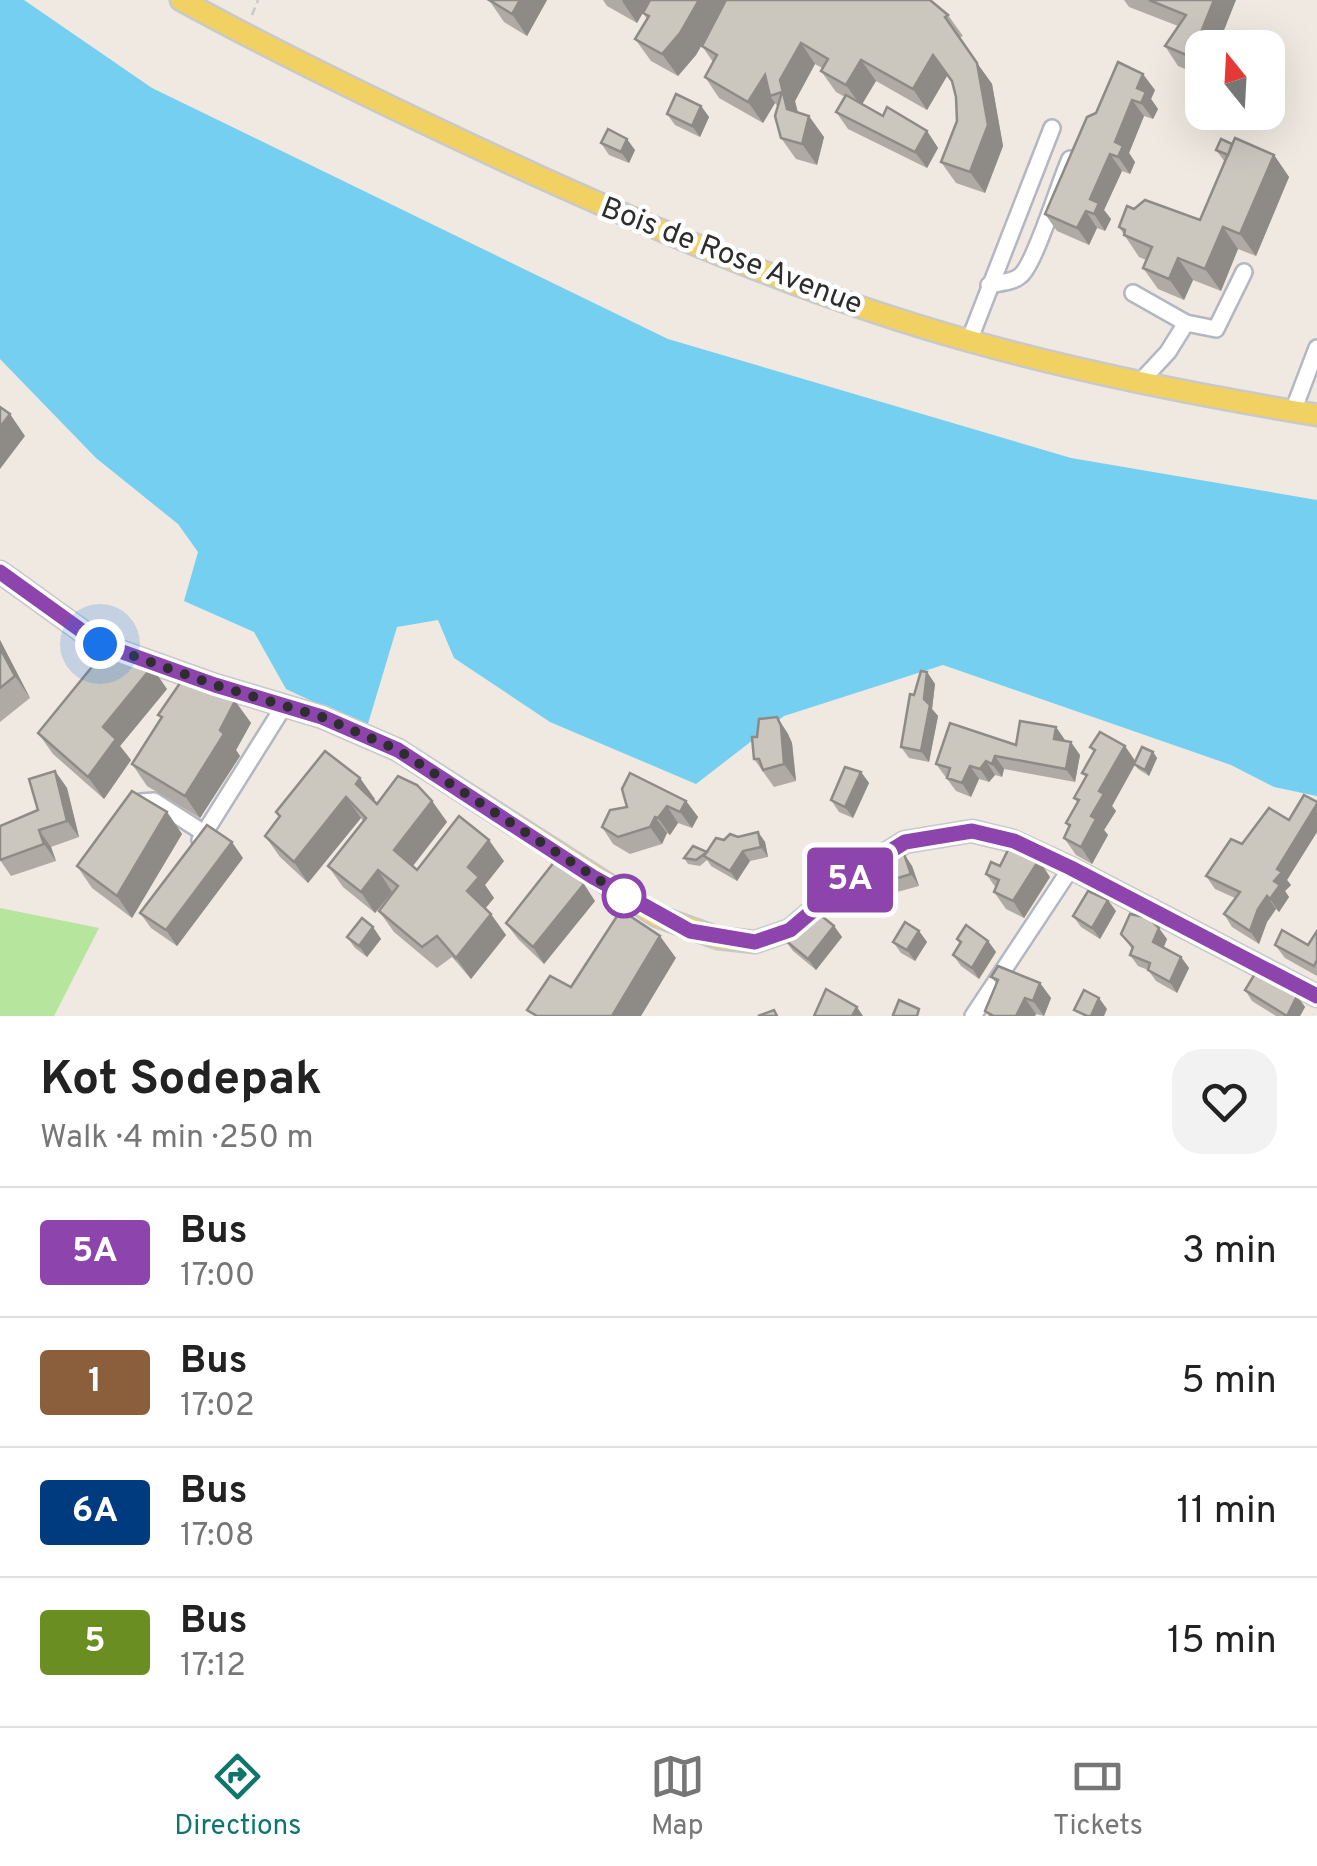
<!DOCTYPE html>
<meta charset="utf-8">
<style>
:root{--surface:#fff;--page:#f2f2f2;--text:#222;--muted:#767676;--line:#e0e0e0;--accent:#0f766e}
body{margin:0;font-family:Overpass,sans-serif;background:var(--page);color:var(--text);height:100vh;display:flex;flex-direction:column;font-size:38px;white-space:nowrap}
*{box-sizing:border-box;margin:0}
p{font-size:32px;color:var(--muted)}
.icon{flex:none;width:55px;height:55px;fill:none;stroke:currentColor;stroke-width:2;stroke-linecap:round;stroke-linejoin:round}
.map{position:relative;height:1016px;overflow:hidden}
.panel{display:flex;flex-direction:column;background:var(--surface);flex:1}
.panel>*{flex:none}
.badge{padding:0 20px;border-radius:8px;font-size:35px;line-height:65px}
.needle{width:65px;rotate:342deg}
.tools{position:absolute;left:1185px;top:30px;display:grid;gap:20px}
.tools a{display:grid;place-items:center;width:100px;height:100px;border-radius:20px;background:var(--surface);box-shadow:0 10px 40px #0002;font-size:50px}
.you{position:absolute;width:50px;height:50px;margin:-25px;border:8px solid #fff;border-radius:50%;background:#1a73e8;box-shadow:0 0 0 15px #1a73e833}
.map>.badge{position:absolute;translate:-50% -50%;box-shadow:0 0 0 5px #fff}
.round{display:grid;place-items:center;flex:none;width:105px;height:105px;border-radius:30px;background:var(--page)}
.overview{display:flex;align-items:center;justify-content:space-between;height:170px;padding:0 40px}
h1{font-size:48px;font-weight:700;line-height:75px}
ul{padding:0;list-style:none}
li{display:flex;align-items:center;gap:30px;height:130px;padding:0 40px;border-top:2px solid var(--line)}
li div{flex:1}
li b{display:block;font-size:38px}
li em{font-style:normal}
li .badge{min-width:110px;font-weight:700;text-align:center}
.tab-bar{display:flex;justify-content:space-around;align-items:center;height:140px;border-top:2px solid var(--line);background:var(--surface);font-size:28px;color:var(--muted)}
.tab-bar a{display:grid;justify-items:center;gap:5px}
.tab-bar .current{color:var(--accent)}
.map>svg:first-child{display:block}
.green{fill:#b6e59e}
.water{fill:#75cff0}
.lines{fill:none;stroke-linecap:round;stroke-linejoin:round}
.minor-casing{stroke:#b4b7c1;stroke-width:20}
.major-casing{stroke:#c9c9c9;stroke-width:25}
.path{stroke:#c9c9c9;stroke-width:2.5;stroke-dasharray:8 5;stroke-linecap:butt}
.minor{stroke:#fff;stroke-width:15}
.major{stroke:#f2d163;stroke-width:20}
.wall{fill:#afaba4}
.shaded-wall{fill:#8e8b86}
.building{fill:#cbc7bf;stroke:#8e8b86;stroke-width:2.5}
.line-casing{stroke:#fff;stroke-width:22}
.line{stroke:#8e44ad;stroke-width:15}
.walk{stroke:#2e2e2e;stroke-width:10;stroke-dasharray:0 18}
.stop-dot{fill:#fff;stroke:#8e44ad;stroke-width:5}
.labels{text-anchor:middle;stroke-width:9;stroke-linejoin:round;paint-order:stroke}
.street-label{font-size:30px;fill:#2e2e2e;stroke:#fff}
</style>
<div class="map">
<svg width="1317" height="1016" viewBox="0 0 1317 1016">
<rect width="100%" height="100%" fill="#efe9e1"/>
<path class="green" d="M0 908 99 928 54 1016H0Z"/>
<path class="water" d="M0 0H24L152 88 668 339 1071 458 1317 500V796L1274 787 1231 765 943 665 784 716 696 784 550 722 454 658 438 620 397 627 367 727 286 689 254 632 184 601 198 552 178 524 96 458 0 359Z"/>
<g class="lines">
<g class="minor-casing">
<g id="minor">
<path d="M989 285C999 283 1013 282 1020 276 1035 265 1059 183 1070 159"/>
<path d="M1133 293 1186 323 1168 352 1141 381"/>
<path d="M1186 323 1216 329 1244 272"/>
<path d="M969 341 1052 128"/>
<path d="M1293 411 1317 348"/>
<path d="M133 812 141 802 154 801 204 833"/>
<path d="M200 840 284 706"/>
<path d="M973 1016 1071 868"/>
</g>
</g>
<g class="major-casing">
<g id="major">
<path d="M181 0C298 64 418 121 540 177 679 240 822 300 970 341 1083 373 1201 396 1317 415"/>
<path d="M0 572 100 644 215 685 322 717 398 750 657 916 718 938 755 942 790 930 863 868 905 842 972 831 1013 841 1071 868 1317 996"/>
</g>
</g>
<path class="path" d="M252 15 258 0"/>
<use href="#minor" class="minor"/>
<use href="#major" class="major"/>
</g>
<g class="wall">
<path d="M489 0H547L527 36 504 22Z"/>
<path d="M603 0H930L948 15 963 36 959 38 992 84 1003 146 985 193 956 183 941 162 957 121 956 97 952 83 947 76 927 110 876 81 862 104 883 116 927 131 938 148 927 168 848 129 836 112 845 97 836 92 821 71 822 68 815 64 795 101 798 112 824 137 817 165 796 159 781 138 778 107 775 103 763 123 719 98 705 77 713 62 702 46 714 24 696 55 678 76 651 61 635 39 647 19 643 13 637 23 607 6Z"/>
<path d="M1124 0H1236L1202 48V76L1178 66 1165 46 1178 26 1129 7Z"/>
<path d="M1155 90 1151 99 1158 109 1153 119 1144 116 1129 153 1135 162 1130 174 1122 171 1104 210 1111 219 1105 231 1097 228 1089 245 1057 231 1045 214 1096 113Z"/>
<path d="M701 106 709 117 700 137 675 125 667 114Z"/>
<path d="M601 143 635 150 629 163 609 155Z"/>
<path d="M1232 144 1274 155 1289 177 1256 256 1238 249 1221 291 1193 280 1184 300 1158 289 1143 268 1146 260 1139 257 1119 227 1200 220 1225 162 1216 150Z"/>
<path d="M0 640 30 698 0 722Z"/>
<path d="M927 672 935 684 932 709 938 716 929 762 909 758 901 747 914 695Z"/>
<path d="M167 689 120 746 131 760 104 799 53 754 38 733Z"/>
<path d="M235 701 251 723 236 750 240 756 200 818 147 786 132 764 161 718 158 715Z"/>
<path d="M777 717 788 734 792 743 796 781 774 787 754 759 757 737Z"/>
<path d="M1056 727 1065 741 1080 755 1075 782 1004 769 1002 777 995 775 989 782 979 779 971 797 956 791 936 764 1016 745Z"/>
<path d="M1090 747 1135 761 1153 752 1157 758 1149 776 1138 769 1135 765 1112 806 1116 811 1104 830 1108 835 1092 864 1076 855 1064 838 1069 828 1066 823 1077 802 1074 798 1086 777 1082 773 1094 752Z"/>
<path d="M55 771 67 788 79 837 51 847 56 861 11 876 0 860 38 810Z"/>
<path d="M861 772 869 783 853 818 839 812 831 800Z"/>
<path d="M360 778 377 804 432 801 447 822 413 866 417 870 504 861 485 885 494 898 485 909 506 935 471 979 452 957 437 968 394 932 379 911 393 892 375 913 343 887 328 866 363 821 361 818 308 883 280 857 265 836 279 817 276 812Z"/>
<path d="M686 801 698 817 692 828 678 823 670 835 667 833 662 844 630 854 613 844 602 827 627 807Z"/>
<path d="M1317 802V832L1287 880 1291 885 1285 891 1289 897 1279 912 1276 909 1267 922 1259 944 1232 927 1224 914 1235 898 1215 889 1206 876 1242 844 1289 820Z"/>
<path d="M167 812 182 834 132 918 92 888 77 866Z"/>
<path d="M758 832 765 842 768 857 750 861 737 881 711 866 707 860 700 866 688 864 684 858 707 851 724 840Z"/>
<path d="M904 854 912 866 919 886 890 894 882 883Z"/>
<path d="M243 858 177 946 151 928 140 913Z"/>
<path d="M986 874 1050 877 1024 918 1006 909 994 892 996 888Z"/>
<path d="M595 901 544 964 518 939 506 923Z"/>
<path d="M1116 911 1100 939 1081 927 1073 916Z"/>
<path d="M809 925 834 926 842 937 816 970 793 951 785 940Z"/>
<path d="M373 927 381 939 367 957 355 948 347 937Z"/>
<path d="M919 931 927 942 915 961 901 953 893 942Z"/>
<path d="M1317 931V976L1285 958 1275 945H1308Z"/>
<path d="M1121 934 1167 939 1164 947 1181 957 1189 968 1177 993 1156 981 1148 970 1138 966 1130 955 1132 949Z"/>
<path d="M957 939 988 941 996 952 979 979 961 966 953 955 960 944Z"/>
<path d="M991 977 1040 983 1051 998 1044 1016 1036 1014 1035 1016H989L985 1011 997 984Z"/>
<path d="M1245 990 1297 996 1305 1007 1300 1016H1276L1252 1001Z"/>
</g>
<g class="shaded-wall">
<path d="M520 0H547L527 36 512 14Z"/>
<path d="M623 0H650L637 23 622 1Z"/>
<path d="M699 0H727L696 55 678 76 662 54Z"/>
<path d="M1214 0H1236L1217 48H1202V74L1191 57Z"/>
<path d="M801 43 815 64 795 101 802 131 787 109 780 80Z"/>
<path d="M933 55 947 76 927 110 913 89Z"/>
<path d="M861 60 876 81 861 106 846 85Z"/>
<path d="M977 63 992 84 1003 146 985 193 970 172Z"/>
<path d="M1143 74 1155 90 1151 99 1158 109 1153 119 1141 103 1137 88Z"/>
<path d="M765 75 770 96 775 103 763 123 748 102Z"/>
<path d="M1132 100 1144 116 1129 153 1135 162 1130 174 1118 157 1115 142Z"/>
<path d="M701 106 709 117 700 137 692 126Z"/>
<path d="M809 116 824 137 817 165 802 144Z"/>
<path d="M927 131 938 148 927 168 915 152Z"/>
<path d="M627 139 635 150 629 163 621 152Z"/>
<path d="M1110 154 1122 171 1104 210 1111 219 1105 231 1094 214 1090 199Z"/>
<path d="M1274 155 1289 177 1256 256 1240 234Z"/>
<path d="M1086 211 1097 228 1089 245 1077 228Z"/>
<path d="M1223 227 1238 249 1221 291 1205 269Z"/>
<path d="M1178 258 1193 280 1184 300 1169 279Z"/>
<path d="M10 414 25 436 0 469V427Z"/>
<path d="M0 640 30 698 15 676 0 648Z"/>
<path d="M152 667 167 689 120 746 131 760 104 799 88 777 103 727Z"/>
<path d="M927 672 935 684 932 709 938 716 929 762 921 751Z"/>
<path d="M235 701 251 723 236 750 240 756 200 818 185 796Z"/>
<path d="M777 717 788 734 792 743 796 781 784 764Z"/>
<path d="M1056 727 1065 740 1063 752 1054 739Z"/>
<path d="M1071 742 1080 755 1075 782 1066 769Z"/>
<path d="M1125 746 1136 762 1112 806 1116 811 1104 830 1108 835 1092 864 1081 847 1099 791Z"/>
<path d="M1153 752 1157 758 1149 776 1145 770Z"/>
<path d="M995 756 1004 769 1002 777 992 764Z"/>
<path d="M986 761 995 775 989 782 980 769Z"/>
<path d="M970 766 979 779 971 797 962 783Z"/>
<path d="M55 771 67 788 79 837 67 821Z"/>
<path d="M861 772 869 783 853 818 845 807Z"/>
<path d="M360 778 375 799 371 805 356 784Z"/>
<path d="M346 797 361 818 308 883 294 862Z"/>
<path d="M432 801 447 822 408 872 394 850Z"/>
<path d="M686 801 698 817 692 828 680 812Z"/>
<path d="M1317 804V832L1287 880 1291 885 1285 891 1289 897 1279 912 1270 899 1277 869Z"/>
<path d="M667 806 678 823 670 835 658 818Z"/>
<path d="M167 812 182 834 132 918 117 896Z"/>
<path d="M655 817 667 833 662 844 650 827Z"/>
<path d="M39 830 51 847 56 861 44 844Z"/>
<path d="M758 832 765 842 768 857 761 847Z"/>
<path d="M489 840 504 861 485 885 494 898 482 912 467 891 468 867Z"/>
<path d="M232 842 243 858 177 946 166 930Z"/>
<path d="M743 851 750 861 737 881 730 871Z"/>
<path d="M904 854 912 866 919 886 911 874Z"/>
<path d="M1039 860 1050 877 1024 918 1013 901Z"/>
<path d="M378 870 392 892 375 913 361 892Z"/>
<path d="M584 884 595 901 544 964 533 947Z"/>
<path d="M1267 896 1276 909 1267 922 1259 944 1250 931 1258 909Z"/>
<path d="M1108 900 1116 911 1100 939 1092 928Z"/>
<path d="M491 914 506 935 471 979 456 958Z"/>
<path d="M834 926 842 937 816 970 808 959Z"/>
<path d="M373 927 381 939 367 957 359 946Z"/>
<path d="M1159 928 1167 939 1161 953 1153 942Z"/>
<path d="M919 931 927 942 915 961 907 950Z"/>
<path d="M660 936 676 958 641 1016H612Z"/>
<path d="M988 941 996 952 979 979 972 968Z"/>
<path d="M1181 957 1189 968 1177 993 1170 982Z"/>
<path d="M1040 983 1051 998 1044 1016 1033 1001Z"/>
<path d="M1297 996 1305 1007 1300 1016H1287Z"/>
<path d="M1025 998 1036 1014 1035 1016H1016Z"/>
<path d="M1099 998 1107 1009 1104 1016H1091Z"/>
<path d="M857 1007 863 1016H852Z"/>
</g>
<g class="building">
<path d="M489 0H520L512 14Z"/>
<path d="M650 0H699L680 33 662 54 635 39 649 16 643 13Z"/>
<path d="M726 0H930L948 15 945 17 977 63 988 125 970 172 941 162 957 121 956 97 952 81 933 55 913 89 861 60 846 85 821 71 828 59 801 43 780 80 787 109 809 116 802 144 781 138 775 116 782 92 770 96 765 75 748 102 705 77 717 55 702 46Z"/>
<path d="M1149 0H1214L1191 57 1165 46 1186 15Z"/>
<path d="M1118 62 1143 74 1137 88 1146 92 1141 103 1132 100 1115 142 1123 146 1118 157 1110 154 1090 199 1099 203 1094 214 1086 211 1077 228 1045 214 1087 117 1096 113Z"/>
<path d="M676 94 701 106 692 126 667 114Z"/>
<path d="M846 95 883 116 887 107 927 131 915 152 836 112Z"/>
<path d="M608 129 627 139 621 152 601 143Z"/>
<path d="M1235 138 1274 155 1240 234 1223 227 1205 269 1178 258 1169 279 1143 268 1152 247 1124 235 1125 230 1119 227 1127 206 1134 209 1145 200 1200 220Z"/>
<path d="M1221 139 1232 144 1228 155 1216 150Z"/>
<path d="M0 407 10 414 0 427Z"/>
<path d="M109 646 141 657 152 667 103 727 116 739 88 777 38 733Z"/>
<path d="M0 648 15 676 0 688Z"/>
<path d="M921 671 927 672 924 699 930 705 921 751 901 747 910 694 914 695Z"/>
<path d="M187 673 235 701 220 730 224 734 185 796 132 764 162 717 158 715Z"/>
<path d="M777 717 781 726 784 764 763 770 759 759H754L752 737H757L759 719Z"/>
<path d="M1020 721 1056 727 1054 739 1071 742 1066 769 995 756 992 764 986 761 980 769 970 766 962 783 947 778 950 768 936 764 950 723 1016 745Z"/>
<path d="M1100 732 1125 746 1099 791 1104 794 1091 816 1096 819 1081 847 1064 838 1070 825 1066 823 1079 800 1074 798 1087 775 1082 773 1095 750 1090 747Z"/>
<path d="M1142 747 1153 752 1145 770 1134 764Z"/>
<path d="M325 751 360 778 356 784 377 804 398 776 417 785 432 801 394 850 417 870 459 816 489 840 468 867 479 877 467 891 491 914 456 958 437 936 422 947 379 911 398 886 378 870 361 892 328 866 366 818 346 797 294 862 265 836 280 816 276 812Z"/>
<path d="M845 767 861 772 845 807 831 800Z"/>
<path d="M55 771 67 821 39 830 44 844 0 860V826L38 810 29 779Z"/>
<path d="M630 773 686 801 680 812 667 806 658 818 655 817 650 827 618 837 602 827 610 810 627 807 622 789Z"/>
<path d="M132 791 167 812 117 896 77 866Z"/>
<path d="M1304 795 1317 802V804L1277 869 1282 872 1274 881 1280 885 1270 899 1267 896 1258 909 1250 931 1224 914 1240 892 1206 876 1231 839 1242 844 1269 808 1289 820Z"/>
<path d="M207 825 232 842 166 930 140 913Z"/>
<path d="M758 832 761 847 743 851 730 871 704 856 716 838 724 840 730 834 738 837Z"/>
<path d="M693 846 707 852 696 860 684 858Z"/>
<path d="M1010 846 1039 860 1013 901 994 892 999 880 986 874 991 862 1000 866Z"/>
<path d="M904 854 911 874 882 883 877 862Z"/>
<path d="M555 861 571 871 584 884 533 947 506 923Z"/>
<path d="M1088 891 1108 900 1092 928 1073 916Z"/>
<path d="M621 910 660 936 612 1016H537L527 1010 550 976 571 987Z"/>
<path d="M818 913 834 926 808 959 785 940 802 920 809 925Z"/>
<path d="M1130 914 1149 918 1159 928 1153 942 1181 957 1170 982 1148 970 1150 963 1130 955 1133 947 1121 934Z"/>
<path d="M362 918 373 927 359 946 347 937Z"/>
<path d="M905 922 919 931 907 950 893 942Z"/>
<path d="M966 925 988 941 972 968 953 955 961 942 957 939Z"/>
<path d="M1282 930 1308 945 1317 931V960L1314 966 1275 945Z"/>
<path d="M998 966 1040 983 1033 1001 1025 998 1016 1016H991L992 1015 985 1011 998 980 991 977Z"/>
<path d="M1256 972 1297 996 1287 1016 1245 990Z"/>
<path d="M826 989 857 1007 852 1016H814Z"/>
<path d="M1084 990 1099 998 1091 1016H1087L1074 1010Z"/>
<path d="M899 1000 919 1009 917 1016H895L893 1015Z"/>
<path d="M774 1010 777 1016H758Z"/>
</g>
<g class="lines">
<g class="line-casing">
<path id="line" d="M0 572 100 644 215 685 322 717 398 750 593 877 690 931 755 942 790 930 863 868 905 842 972 831 1014 841 1071 868 1317 996"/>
</g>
<use href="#line" class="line"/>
<path class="walk" d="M100 644 215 685 322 717 398 750 624 896"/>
</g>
<circle class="stop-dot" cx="624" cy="896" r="20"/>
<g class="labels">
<g class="street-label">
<text transform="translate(732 255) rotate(21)" y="10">Bois de Rose Avenue</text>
</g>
</g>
</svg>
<div class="tools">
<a><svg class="needle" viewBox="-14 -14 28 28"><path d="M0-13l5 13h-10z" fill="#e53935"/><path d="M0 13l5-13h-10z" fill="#767676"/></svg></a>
</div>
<div class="you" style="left:100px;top:644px"></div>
<b class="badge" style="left:850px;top:880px;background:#8e44ad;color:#fff">5A</b>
</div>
<section class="panel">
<div class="overview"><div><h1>Kot Sodepak</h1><p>Walk · 4 min · 250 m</p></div><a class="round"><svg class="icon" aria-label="heart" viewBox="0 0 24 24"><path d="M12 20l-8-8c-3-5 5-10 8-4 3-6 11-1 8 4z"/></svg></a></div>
<ul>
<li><span class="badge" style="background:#8e44ad;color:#fff">5A</span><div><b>Bus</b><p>17:00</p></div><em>3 min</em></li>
<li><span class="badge" style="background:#8b5e3c;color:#fff">1</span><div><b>Bus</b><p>17:02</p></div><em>5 min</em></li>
<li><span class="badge" style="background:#003b80;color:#fff">6A</span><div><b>Bus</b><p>17:08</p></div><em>11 min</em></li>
<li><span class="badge" style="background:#6b8e23;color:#fff">5</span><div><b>Bus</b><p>17:12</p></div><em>15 min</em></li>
</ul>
</section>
<nav class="tab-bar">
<a class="current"><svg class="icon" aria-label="directions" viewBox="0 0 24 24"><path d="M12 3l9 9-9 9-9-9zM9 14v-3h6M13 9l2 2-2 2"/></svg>Directions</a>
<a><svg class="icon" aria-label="map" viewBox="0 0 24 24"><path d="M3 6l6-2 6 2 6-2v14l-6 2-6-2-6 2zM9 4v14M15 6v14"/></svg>Map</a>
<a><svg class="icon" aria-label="tickets" viewBox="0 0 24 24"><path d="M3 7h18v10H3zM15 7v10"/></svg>Tickets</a>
</nav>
